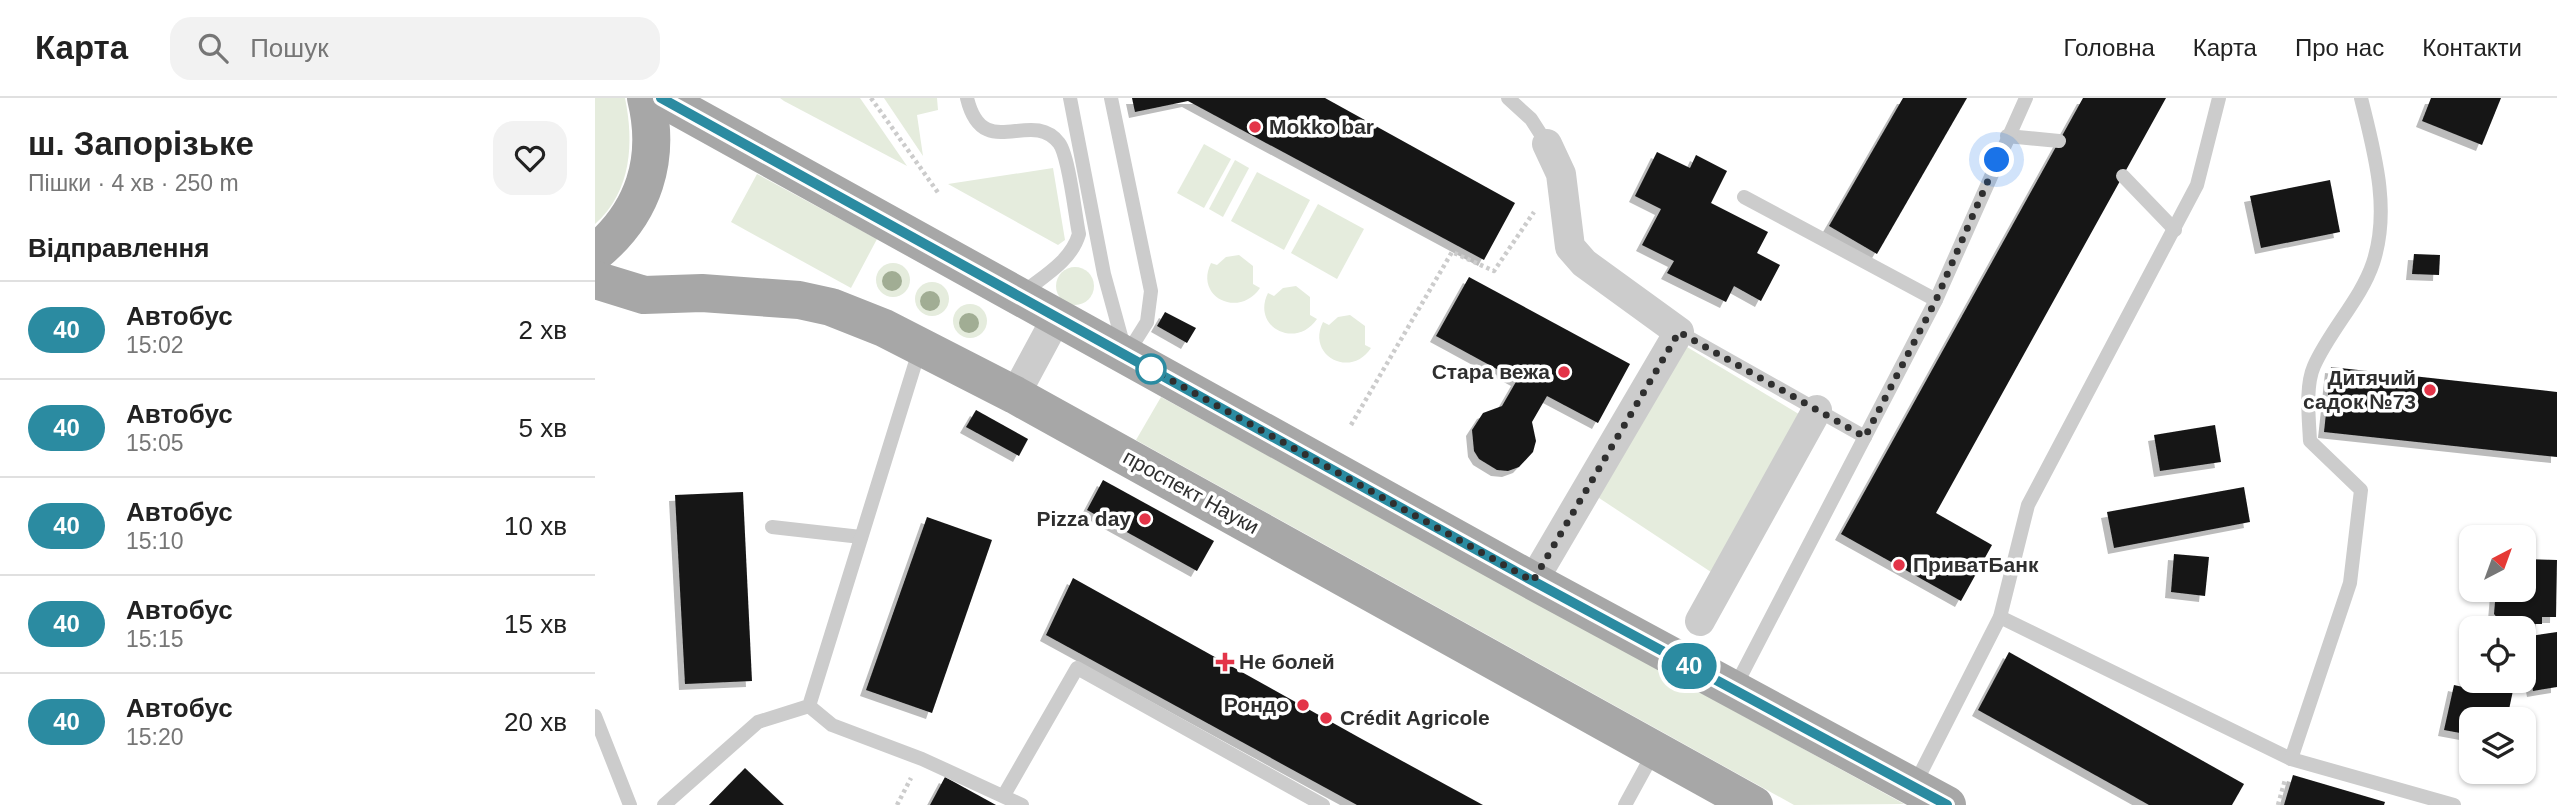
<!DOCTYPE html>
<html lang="uk">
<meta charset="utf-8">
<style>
:root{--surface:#fff;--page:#f2f2f2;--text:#222;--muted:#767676;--line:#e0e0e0}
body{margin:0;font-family:Helvetica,sans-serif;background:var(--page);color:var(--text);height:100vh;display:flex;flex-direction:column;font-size:26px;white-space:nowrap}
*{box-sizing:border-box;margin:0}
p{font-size:23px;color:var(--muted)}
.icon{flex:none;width:38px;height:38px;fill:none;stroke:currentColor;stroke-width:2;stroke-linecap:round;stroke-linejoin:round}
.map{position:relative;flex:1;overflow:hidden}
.sheet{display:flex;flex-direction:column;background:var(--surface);width:595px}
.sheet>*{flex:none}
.badge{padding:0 14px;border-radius:23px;font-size:24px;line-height:46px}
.needle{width:46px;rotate:41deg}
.controls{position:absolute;left:1864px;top:427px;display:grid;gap:14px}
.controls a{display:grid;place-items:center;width:77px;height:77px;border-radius:14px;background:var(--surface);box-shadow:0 2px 5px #0004;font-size:35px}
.you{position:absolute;width:35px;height:35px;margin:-18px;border:5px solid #fff;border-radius:50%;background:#1a73e8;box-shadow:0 0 0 10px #1a73e833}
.map>.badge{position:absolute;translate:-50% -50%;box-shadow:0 0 0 4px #fff}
h2{padding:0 28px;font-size:26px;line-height:63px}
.round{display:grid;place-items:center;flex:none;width:74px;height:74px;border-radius:21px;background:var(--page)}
.head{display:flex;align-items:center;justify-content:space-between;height:119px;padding:0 28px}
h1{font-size:33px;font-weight:700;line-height:52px}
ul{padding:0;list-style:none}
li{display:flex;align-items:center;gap:21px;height:98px;padding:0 28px;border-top:2px solid var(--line)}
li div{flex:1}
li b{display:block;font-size:26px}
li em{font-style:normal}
li .badge{min-width:77px;font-weight:700;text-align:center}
header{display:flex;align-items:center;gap:42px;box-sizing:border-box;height:98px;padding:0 35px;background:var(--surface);border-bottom:2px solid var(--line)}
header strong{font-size:33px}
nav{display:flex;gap:38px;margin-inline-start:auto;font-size:24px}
.search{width:490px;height:63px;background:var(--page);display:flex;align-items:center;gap:18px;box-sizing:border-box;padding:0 24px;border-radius:21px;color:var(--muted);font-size:26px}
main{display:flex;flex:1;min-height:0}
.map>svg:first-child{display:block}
.green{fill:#e5ecdd}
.building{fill:#161616;filter:url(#shadow)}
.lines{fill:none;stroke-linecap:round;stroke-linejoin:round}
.path{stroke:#ccc;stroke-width:4.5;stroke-dasharray:3.5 3.5;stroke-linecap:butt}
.service{stroke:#ccc;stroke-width:14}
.minor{stroke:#ccc;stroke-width:30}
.primary{stroke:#a7a7a7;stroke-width:38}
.tree{fill:#a1ad94}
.line-casing{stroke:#fff;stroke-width:16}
.line{stroke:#2b8ba1;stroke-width:10}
.walk{stroke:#2f2f2f;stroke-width:7;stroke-dasharray:0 12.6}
.poi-dot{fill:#e33448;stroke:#fff;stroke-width:2.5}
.stop-dot{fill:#fff;stroke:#2b8ba1;stroke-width:3.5}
.labels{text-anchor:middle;stroke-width:7;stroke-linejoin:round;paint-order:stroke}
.poi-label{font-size:21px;font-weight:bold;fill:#2f2f2f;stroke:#fff;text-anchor:start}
.street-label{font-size:21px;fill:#2f2f2f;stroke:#fff}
</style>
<header>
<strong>Карта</strong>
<div class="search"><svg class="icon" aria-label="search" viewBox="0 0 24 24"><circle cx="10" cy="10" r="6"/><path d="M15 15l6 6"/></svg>Пошук</div>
<nav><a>Головна</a><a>Карта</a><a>Про нас</a><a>Контакти</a></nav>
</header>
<main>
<section class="sheet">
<div class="head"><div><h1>ш. Запорізьке</h1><p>Пішки · 4 хв · 250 m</p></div><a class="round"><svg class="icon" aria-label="heart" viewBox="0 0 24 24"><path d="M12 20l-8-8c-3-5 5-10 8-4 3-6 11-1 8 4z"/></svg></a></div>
<h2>Відправлення</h2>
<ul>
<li><span class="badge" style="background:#2b8ba1;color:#fff">40</span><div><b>Автобус</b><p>15:02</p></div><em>2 хв</em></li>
<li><span class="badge" style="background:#2b8ba1;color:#fff">40</span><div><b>Автобус</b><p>15:05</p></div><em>5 хв</em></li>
<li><span class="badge" style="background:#2b8ba1;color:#fff">40</span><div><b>Автобус</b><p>15:10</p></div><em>10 хв</em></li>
<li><span class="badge" style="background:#2b8ba1;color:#fff">40</span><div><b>Автобус</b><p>15:15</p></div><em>15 хв</em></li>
<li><span class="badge" style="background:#2b8ba1;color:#fff">40</span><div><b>Автобус</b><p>15:20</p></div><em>20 хв</em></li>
</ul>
</section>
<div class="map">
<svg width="1962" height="707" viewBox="0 0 1962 707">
<defs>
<filter id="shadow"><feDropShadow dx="-6" dy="6" stdDeviation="0" flood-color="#0004"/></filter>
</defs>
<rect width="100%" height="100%" fill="#fff"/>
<g class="green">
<path d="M0 0H30C39 44 37 93 0 126Z"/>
<path d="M185 0H265L312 68 189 3Z"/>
<path d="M289 0H342L343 12 322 17 328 58Z"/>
<path d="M609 46 636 61 609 110 582 95Z"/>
<path d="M640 62 654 70 628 119 614 111Z"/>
<path d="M458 70 470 142 463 147 353 86Z"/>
<path d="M662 74 715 102 689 152 636 123Z"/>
<path d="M162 76 282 141 256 190 136 124Z"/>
<path d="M723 106 769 131 742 181 696 155Z"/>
<path d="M644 157 658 168V186L665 190C644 221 599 199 616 165L622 167 631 159Z"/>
<circle cx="298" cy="182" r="17"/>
<circle cx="480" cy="188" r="19"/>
<circle cx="337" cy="201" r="17"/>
<path d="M701 188 715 199V217L722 221C701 252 656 229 673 195L679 198 688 190Z"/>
<circle cx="375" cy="223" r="17"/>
<path d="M755 217 770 228V247L776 250C756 281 711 258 728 224L734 227 743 219Z"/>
<path d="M1087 246 1207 318 1119 476 998 396Z"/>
<path d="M566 299 1309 706 1199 707 541 342Z"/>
</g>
<g class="building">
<path d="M537 0H730L920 105 889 162 593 3 540 14Z"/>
<path d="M1308 0H1372L1282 156 1234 128Z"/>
<path d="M1488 0H1571L1341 415 1397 447 1366 503 1246 436Z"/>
<path d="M1836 0H1906L1887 47 1827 23Z"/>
<path d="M1062 54 1095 70 1101 57 1132 73 1116 105 1173 134 1162 155 1185 167 1166 203 1139 188 1131 204 1072 175 1079 163 1047 147 1066 111 1040 98Z"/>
<path d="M1735 82 1745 134 1666 150 1655 98Z"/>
<path d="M1819 156 1845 157 1844 177 1817 176Z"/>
<path d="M874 179 1035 266 1003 325 952 298 937 324 941 343 938 354 924 369 913 373 902 372 884 361 879 353 877 332 888 315 907 308 922 282 841 238Z"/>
<path d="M570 214 601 230 592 245 562 228Z"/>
<path d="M1736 269 1962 294V359L1729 334Z"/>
<path d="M381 312 433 341 424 358 371 329Z"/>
<path d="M1620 327 1626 364 1565 373 1559 337Z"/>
<path d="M508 382 619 443 602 473 492 412Z"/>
<path d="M1649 389 1655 424 1519 450 1512 414Z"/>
<path d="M148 394 157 583 90 586 80 397Z"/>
<path d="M332 419 397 442 337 615 271 592Z"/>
<path d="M1579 456 1614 459 1610 498 1576 494Z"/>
<path d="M1928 461 1962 462 1961 519H1947V526H1932V519H1925L1919 526 1905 523 1899 516 1901 492H1928Z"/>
<path d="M478 480 765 640 888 707H762L451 537Z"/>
<path d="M1962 534V589L1938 593 1928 539Z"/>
<path d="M1414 554 1649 686 1637 707H1554L1383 612Z"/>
<path d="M1883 583H1920L1912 621H1876V637L1849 632 1859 587 1881 592Z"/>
<path d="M150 670 189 707H114Z"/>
<path d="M1698 677 1790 704 1789 707H1689Z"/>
<path d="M350 679 401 707H335Z"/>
</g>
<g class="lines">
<g class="path">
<path d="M276 0 344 96"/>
<path d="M756 327 857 154 899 173 939 114"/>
<path d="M302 707 316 680"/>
<path d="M1683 707 1690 682"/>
</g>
<g class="service">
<path d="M372 0C388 66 436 9 464 45 474 58 480 117 484 136 476 164 447 179 425 197"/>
<path d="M475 0 509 176 529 249"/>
<path d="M516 0 556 193 552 224 532 256"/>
<path d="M913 0 936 21 952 46"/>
<path d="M1412 38 1464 43"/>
<path d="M1528 78 1580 132"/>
<path d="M1341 202 1431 0"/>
<path d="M1084 234 1270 339"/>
<path d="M177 429 266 439"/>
<path d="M1405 519 1696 661 1859 707"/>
<path d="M1139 591 1341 202 1149 99"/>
<path d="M214 608 237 627 327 661 427 707"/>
<path d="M0 618 35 707"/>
<path d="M1696 661 1755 485 1766 392 1715 343C1714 321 1710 288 1719 268 1735 232 1766 201 1778 165 1796 111 1779 53 1766 0"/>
<path d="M1319 688 1405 519 1433 407 1602 87 1624 0"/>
<path d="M409 697 482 570 728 707"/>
<path d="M69 707 163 624 214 608 325 250"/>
<path d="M1030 707 1059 654"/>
</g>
<g class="minor">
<path d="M420 297 462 219"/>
<path d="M938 483 1084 234 989 165 975 149 966 76 952 46"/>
<path d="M1105 523 1222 312"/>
</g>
<g class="primary">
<path d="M66 0 938 483 1352 707"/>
<path d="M0 155C49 115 66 61 51 0"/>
<path d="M0 182 49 197 107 195 204 202 236 209 289 230 420 297 1159 707"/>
</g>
</g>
<g class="tree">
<circle cx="297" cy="183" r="10"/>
<circle cx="335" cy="203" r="10"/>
<circle cx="374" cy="225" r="10"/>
</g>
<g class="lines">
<g class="line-casing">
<path id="line" d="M66 0 938 483 1352 707"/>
</g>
<use href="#line" class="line"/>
<path class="walk" d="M556 271 938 483 1084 234 1270 339 1341 202 1402 62"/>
</g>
<g class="poi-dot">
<circle cx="660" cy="29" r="7"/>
<circle cx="969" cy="274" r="7"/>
<circle cx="1835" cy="292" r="7"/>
<circle cx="550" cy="421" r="7"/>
<circle cx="1304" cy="467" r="7"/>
<path d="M626.5 553.5h7v7h7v7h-7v7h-7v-7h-7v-7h7z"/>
<circle cx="708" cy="607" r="7"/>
<circle cx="731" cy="620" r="7"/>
</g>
<circle class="stop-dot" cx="556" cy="271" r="14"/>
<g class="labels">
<g class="poi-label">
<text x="674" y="36">Mokko bar</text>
<text x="955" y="281" text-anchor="end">Стара вежа</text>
<text x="1821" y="287" text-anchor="end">Дитячий<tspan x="1821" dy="24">садок №73</tspan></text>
<text x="536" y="428" text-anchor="end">Pizza day</text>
<text x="1318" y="474">ПриватБанк</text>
<text x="644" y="571">Не болей</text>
<text x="694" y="614" text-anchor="end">Рондо</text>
<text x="745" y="627">Crédit Agricole</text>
</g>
<g class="street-label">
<text transform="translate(596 394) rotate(29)" y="7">проспект Науки</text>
</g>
</g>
</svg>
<div class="controls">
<a><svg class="needle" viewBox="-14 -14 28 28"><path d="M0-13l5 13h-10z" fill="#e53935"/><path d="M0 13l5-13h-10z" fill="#767676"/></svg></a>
<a><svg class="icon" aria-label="locate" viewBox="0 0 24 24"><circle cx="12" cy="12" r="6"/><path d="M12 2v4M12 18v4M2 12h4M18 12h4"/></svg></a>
<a><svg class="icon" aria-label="layers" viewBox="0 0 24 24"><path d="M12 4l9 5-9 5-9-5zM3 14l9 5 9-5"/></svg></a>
</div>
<div class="you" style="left:1402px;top:62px"></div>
<b class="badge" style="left:1094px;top:568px;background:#2b8ba1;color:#fff">40</b>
</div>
</main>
